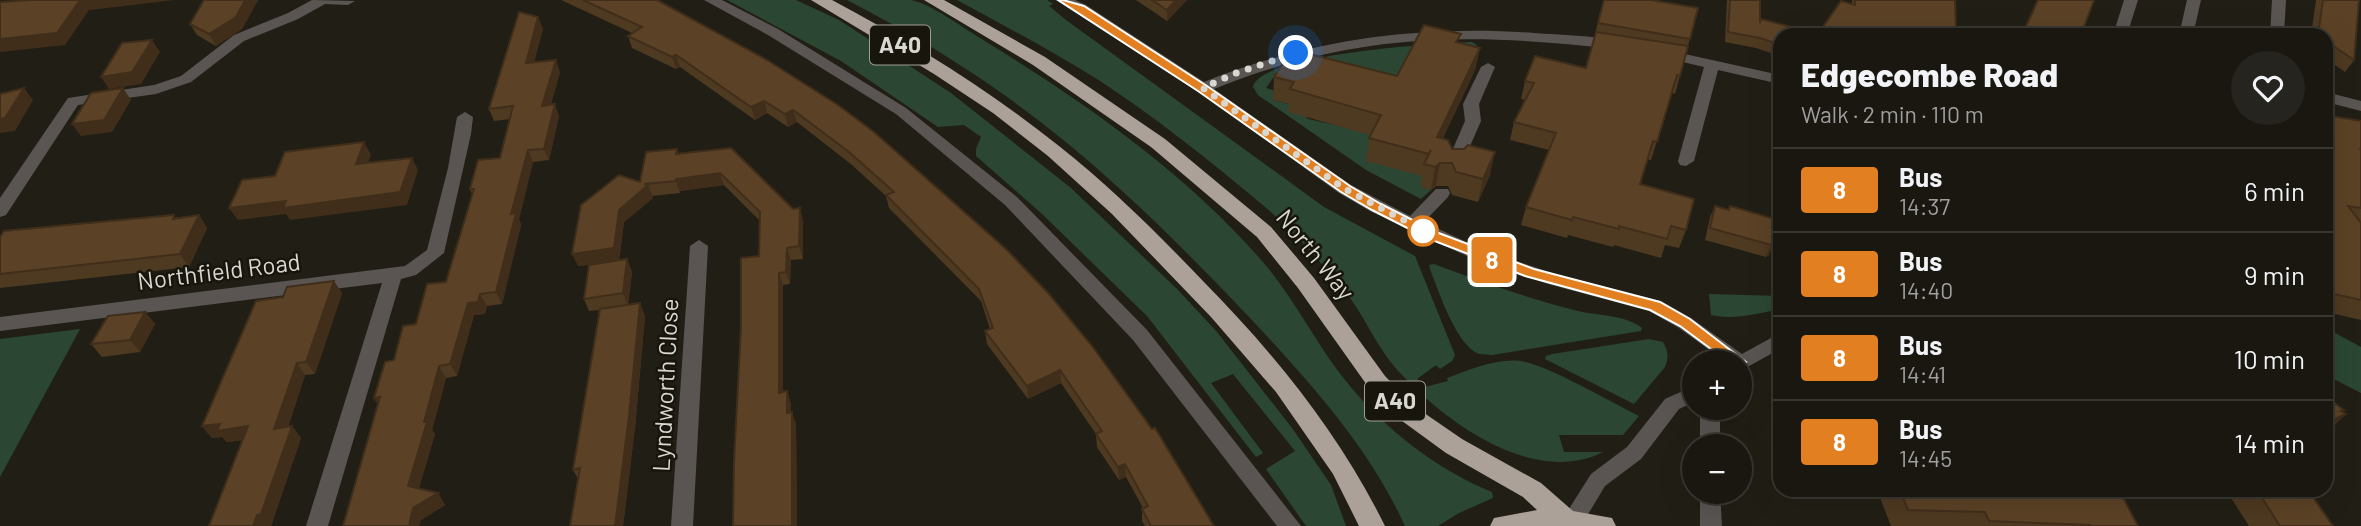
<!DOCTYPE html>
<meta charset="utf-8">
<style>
:root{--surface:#191710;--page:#26241e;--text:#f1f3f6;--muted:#9f9f9f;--line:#373630}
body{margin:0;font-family:Barlow,sans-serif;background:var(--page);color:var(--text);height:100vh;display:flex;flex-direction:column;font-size:26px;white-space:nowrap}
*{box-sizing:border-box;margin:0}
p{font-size:23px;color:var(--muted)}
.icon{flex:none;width:38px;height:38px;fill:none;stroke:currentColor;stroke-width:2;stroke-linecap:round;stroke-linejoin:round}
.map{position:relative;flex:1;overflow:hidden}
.details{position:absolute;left:1773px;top:28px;width:560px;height:469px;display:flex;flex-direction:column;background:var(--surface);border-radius:21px;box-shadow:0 7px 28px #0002,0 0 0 2px var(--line)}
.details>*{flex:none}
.badge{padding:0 14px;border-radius:5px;font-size:24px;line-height:46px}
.controls{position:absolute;left:1682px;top:350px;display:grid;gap:14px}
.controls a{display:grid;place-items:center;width:70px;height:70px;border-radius:50%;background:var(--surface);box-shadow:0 7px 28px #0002,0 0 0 2px var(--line);font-size:35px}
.you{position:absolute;width:35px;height:35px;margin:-18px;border:5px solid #fff;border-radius:50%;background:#1a73e8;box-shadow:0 0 0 10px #1a73e833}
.map>.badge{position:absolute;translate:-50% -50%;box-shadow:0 0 0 4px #fff}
.round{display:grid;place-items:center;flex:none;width:74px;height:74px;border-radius:37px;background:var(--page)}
.overview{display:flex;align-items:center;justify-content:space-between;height:119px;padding:0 28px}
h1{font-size:33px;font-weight:800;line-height:52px}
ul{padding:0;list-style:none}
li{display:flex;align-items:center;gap:21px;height:84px;padding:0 28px;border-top:2px solid var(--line)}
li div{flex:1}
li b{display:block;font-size:26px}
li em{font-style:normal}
li .badge{min-width:77px;font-weight:700;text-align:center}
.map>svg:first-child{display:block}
.green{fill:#2b4733}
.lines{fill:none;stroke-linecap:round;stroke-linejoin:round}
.minor{fill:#5a5552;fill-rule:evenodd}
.highway{fill:#aca198;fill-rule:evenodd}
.wall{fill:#4e3921}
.shaded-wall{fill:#402e1b}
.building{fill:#5b4226;stroke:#402e1b;stroke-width:2}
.line{fill:#e27f20;stroke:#fff;stroke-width:2}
.walk{stroke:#d9d7d1;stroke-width:7;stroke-dasharray:0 12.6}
.stop-dot{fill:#fff;stroke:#e27f20;stroke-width:3.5}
.labels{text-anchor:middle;stroke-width:5;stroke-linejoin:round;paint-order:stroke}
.shield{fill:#18160c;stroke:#9f9d96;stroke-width:2}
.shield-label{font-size:23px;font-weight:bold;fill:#d9d7d1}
.street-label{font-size:24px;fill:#d9d7d1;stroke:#18160c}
</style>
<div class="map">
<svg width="2361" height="526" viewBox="0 0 2361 526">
<rect width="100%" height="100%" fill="#211f15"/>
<g class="green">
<path d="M727 0H796L839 20 951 93 1071 188 1177 289 1217 332 1292 428 1331 485 1346 526H1306L1266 469 1295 451 1233 374 1211 383 1263 453 1256 457 1147 316 1041 213 976 156V149L981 137 964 125 938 127 841 61Z"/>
<path d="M847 0C867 0 891 0 911 0 931 4 962 27 980 38 1083 101 1190 175 1268 268 1298 305 1319 349 1349 385 1385 429 1439 471 1492 492L1493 498 1459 513 1438 526H1405C1369 447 1309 381 1250 318 1189 254 1126 190 1057 135 993 83 921 38 847 0Z"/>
<path d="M957 0H1047L1053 4 1049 6 1066 20 1324 207 1415 256 1455 355 1452 361 1440 369 1436 365 1417 379 1425 387 1448 381 1447 378C1469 370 1496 358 1521 361 1545 364 1613 403 1639 416L1623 435H1559L1564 452H1603C1531 488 1439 418 1393 365 1374 342 1363 313 1344 290 1319 260 1293 231 1264 206 1211 162 1157 118 1100 81 1054 52 1005 26 957 0Z"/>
<path d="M1472 42 1477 45 1475 47 1401 84 1275 75 1266 88 1278 92 1273 100 1292 105 1308 119 1379 135 1425 177 1431 190 1421 199 1366 170 1258 95 1253 87C1259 54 1439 43 1472 42Z"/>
<path d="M1434 264C1480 281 1526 298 1574 310 1595 316 1625 314 1642 328L1641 331 1492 355 1479 354C1456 345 1439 292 1430 269L1429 265Z"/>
<path d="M1709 294 1780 296V309C1757 314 1734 320 1711 315Z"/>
<path d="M2326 328 2361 347V393L2326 375Z"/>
<path d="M80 329 0 477V339Z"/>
<path d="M1649 339 1663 342C1668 351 1669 357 1665 367L1634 404 1545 359 1546 356 1552 354Z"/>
</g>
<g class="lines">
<g class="minor">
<path d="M312 0 355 1 348 5 325 4 298 19 244 41 191 82 156 94 78 105 6 215 0 217V198L68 98 154 85 181 76 234 35 288 13Z"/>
<path d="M704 0H722L778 29 906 108 1017 197 1147 330 1301 526H1277L1133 340 1005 205 896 114 768 35Z"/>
<path d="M1056 0H1075L1086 5 1204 82C1311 39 1420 25 1534 33 1562 35 1592 35 1619 42L1621 45 1614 49C1468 32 1352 33 1214 89L1351 185 1410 216 1436 189H1448L1450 193 1448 197 1424 222 1481 249 1558 275 1661 301 1691 318 1742 354 1780 333V349L1740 371V362H1726L1679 328 1649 311 1548 284 1469 257 1370 211 1339 193 1198 91Z"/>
<path d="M2124 0H2138L2127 35H2113Z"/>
<path d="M2187 0H2201L2193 35H2179Z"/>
<path d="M2272 0H2286L2284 35H2270Z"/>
<path d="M1662 49 1780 75V84L1718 70 1694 161 1686 166 1680 165 1678 161 1704 67 1657 56 1655 53 1657 50Z"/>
<path d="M1488 63 1495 67 1479 104 1481 121 1460 169H1448L1446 165 1465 121 1463 104 1481 67Z"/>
<path d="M2326 92 2361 101V111L2326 102Z"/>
<path d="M465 112 473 117 471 134 444 253 416 275 401 279 328 526H306L382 283 0 331V317L405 266 427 250 448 168 457 117Z"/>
<path d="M699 240 708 246 693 526H671L690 246Z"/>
<path d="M1694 386V402L1679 409 1641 459 1605 486 1581 526H1565L1562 520 1591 474 1627 447 1665 399Z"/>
<rect x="1700" y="408" width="20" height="38"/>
<path d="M1700 492H1720L1722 526H1700Z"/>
</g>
<g class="highway">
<path d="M811 0H832C911 42 988 89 1059 146 1110 186 1157 233 1202 280 1275 354 1339 433 1385 526H1359L1333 474 1276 392 1211 317 1112 214 1048 156 993 113 934 74Z"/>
<path d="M924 0H944L1045 57 1165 139 1271 227 1314 278 1385 376 1414 406 1462 439 1541 483 1573 511 1612 518 1616 526H1490L1494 518 1537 510 1523 497 1446 453 1398 418 1369 388 1298 288 1257 237 1151 147 1033 65Z"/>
</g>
</g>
<g class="wall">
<path d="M204 0H258L242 29 216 46 197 35 190 24Z"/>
<path d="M561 0H657L767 60 1214 526H1145L1142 521V509L1143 508 1126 477 1119 480 1097 447 1096 434 1061 383 1028 399 987 344 985 331 990 329 981 301 889 208 886 196 852 165 797 122 788 127 767 113 755 120 680 67 676 69 632 48 628 36 632 33Z"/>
<path d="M1136 0H1187L1167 21Z"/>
<path d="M1604 0 1698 8 1680 76 1675 94 1672 93 1651 160 1647 159 1640 184 1686 230 1679 248 1665 245 1661 258 1614 245 1613 247 1568 235 1567 238 1521 225 1526 207 1549 150 1510 140 1514 122 1525 100 1521 99 1525 81 1586 68Z"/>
<path d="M1727 0H1760V23L1818 34 1852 4V0H1955L1956 30 1780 35V56L1756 48 1725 42Z"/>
<path d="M2037 0H2094L2081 35H2021Z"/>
<path d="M2316 0H2359L2354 60 2345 72 2326 59V35H2311Z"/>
<path d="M543 29 534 62 560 72 551 104 559 116 549 160 533 162 519 219 521 225 502 304 487 306 485 314 474 315 457 376 446 378 432 430 435 434 419 488 438 493 445 505 421 520 378 405 374 398 394 360 416 324 446 282 472 194 470 189 500 158 510 119 494 121 489 109Z"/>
<path d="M1459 43 1480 48 1475 70 1443 138 1452 149 1490 175 1478 202 1452 195 1448 186H1436L1431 190 1420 187 1422 176 1366 161 1369 138 1370 135 1288 112 1289 104 1273 100 1274 77 1293 56V50L1397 76Z"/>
<path d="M2326 115 2361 121V320L2326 312Z"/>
<path d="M731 148 803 220V259L791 260 790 284 783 285V392L787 391 791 404V412L796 424 797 526H733L759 256 760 221 724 185 680 191V193L652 196 653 198 624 222 619 260 627 259 632 272 628 305 645 316 635 428 623 526H570L578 479 573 470 599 310 589 311 584 299 589 265 578 266 640 182 677 149 678 154Z"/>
<path d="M1715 206 1774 244 1769 255 1766 257 1705 240 1710 217Z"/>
<path d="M199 215 207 228 189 267 0 288V237Z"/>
<path d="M342 293 315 374 305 375 288 427 292 426 301 438 271 526H209L243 440 227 442 222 437 212 438 202 426Z"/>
<path d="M145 312 155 324 140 352 102 357 91 344Z"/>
<path d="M1882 490H2119L2138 526H1891L1879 495Z"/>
<path d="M2226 490H2308L2333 526H2249Z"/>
</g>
<g class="shaded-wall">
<path d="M80 0H175L89 10 65 45 0 52V39Z"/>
<path d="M245 0H258L242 29 216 46 209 34Z"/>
<path d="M1176 0H1187L1167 21V10Z"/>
<path d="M538 17 543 29 531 74 526 63Z"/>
<path d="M152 40 160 52 141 84 109 89 101 77Z"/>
<path d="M1480 48 1475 70 1433 159 1437 137Z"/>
<path d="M676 55 680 67 676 69 672 57Z"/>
<path d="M556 60 560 72 547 117 542 106Z"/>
<path d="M24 88 33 100 15 131 0 133V119Z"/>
<path d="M123 88 131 100 112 132 81 136 72 124Z"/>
<path d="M764 101 767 113 755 120 751 107Z"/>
<path d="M555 104 559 116 549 160 544 149Z"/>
<path d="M793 110 797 122 788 127 785 114Z"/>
<path d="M364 142 371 155 363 176 356 164Z"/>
<path d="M528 150 533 162 519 219 521 225 502 304 496 292 511 214Z"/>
<path d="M1495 152 1490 175 1478 202 1483 179Z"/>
<path d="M412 158 418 170 407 205 290 220 286 214 238 220 229 208Z"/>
<path d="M1440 163 1436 186 1431 190 1435 167Z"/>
<path d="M720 173 724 185 680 191V193L676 181V179Z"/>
<path d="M648 185 653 198 624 222 619 261 578 266 572 254 619 210Z"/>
<path d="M800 208 803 220V259L799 246Z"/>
<path d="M199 215 207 228 189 267 180 254Z"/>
<path d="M1774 244 1769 255 1766 257 1771 245Z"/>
<path d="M787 248 791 260 790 284 786 272Z"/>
<path d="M627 259 632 272 628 306 623 293Z"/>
<path d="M779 273 783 285V405L779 393Z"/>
<path d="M334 281 342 293 315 374 306 362Z"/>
<path d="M480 294 487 306 485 314 474 315 457 376 450 364 468 303Z"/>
<path d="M640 303 645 316 635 428 623 526H615Z"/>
<path d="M145 312 155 324 140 352 130 340Z"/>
<path d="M297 363 305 375 283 441 274 429Z"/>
<path d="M439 366 446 378 432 430 435 434 416 497 408 486Z"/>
<path d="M1060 370 1061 383 1028 399 1027 386Z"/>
<path d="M787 391 791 404V425L787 413Z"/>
<path d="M380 397 381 410 374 398Z"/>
<path d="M2344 410 2336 419 2346 414 2326 434V423Z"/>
<path d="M792 412 796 424 797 526H792Z"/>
<path d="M220 424 248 426 257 438 227 442 222 437 212 438 202 426Z"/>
<path d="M292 426 301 438 271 526H253Z"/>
<path d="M1125 464 1126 477 1119 480 1118 467Z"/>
<path d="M438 493 445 505 421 520 419 526H409L413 508Z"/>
</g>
<g class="building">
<path d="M31 0H80L57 33 0 39V2Z"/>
<path d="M204 0H245L236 17 209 34 190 24Z"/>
<path d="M583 0H657L767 60 838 105 874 132 1006 249 1049 294 1092 346 1152 429 1155 428 1214 526H1151L1142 509 1148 506 1125 464 1118 467 1096 434 1102 431 1060 370 1027 386 985 331 993 328 979 289 886 195 894 192 849 152 793 110 785 114 764 101 751 107 676 55 672 57 628 36 642 27Z"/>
<path d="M1152 0H1176L1167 10Z"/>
<path d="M1604 0H1651L1698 8 1690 39 1598 23Z"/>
<path d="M1730 0H1760V23L1761 19 1818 34 1841 1 1855 5V0H1955L1956 30 1953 35H1780V45L1760 38 1728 32Z"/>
<path d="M2038 0H2094L2081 35H2030V33L2024 31Z"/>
<path d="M2323 0H2359L2354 60 2326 41V35H2318Z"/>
<path d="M519 12 538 17 526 63 556 60 542 106 555 104 544 149 528 150 511 214 516 213 496 292 480 294 478 302 468 303 450 364 439 366 424 422H427L408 486 438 493 413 508 409 526H343L380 397 374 398 385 362 394 360 403 326 416 324 427 284 446 282 474 189H470L478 160 500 158 513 106 489 109Z"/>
<path d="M1424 25 1461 34 1456 42 1480 48 1437 137 1448 140 1452 149H1464L1468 145 1495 152 1483 179 1456 172 1452 163H1440L1435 167 1424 164 1431 150 1429 154 1369 138 1381 115 1290 89 1294 82 1274 77 1289 54 1301 61 1293 50 1397 76Z"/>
<path d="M1596 32 1688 46 1680 76 1677 75 1657 142 1653 141 1640 184 1694 199 1686 230 1671 226 1667 239 1619 226V229L1573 217 1572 220 1526 207 1556 133 1514 122 1534 83 1525 81 1535 56 1586 68Z"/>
<path d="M152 40 132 72 101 77 122 43Z"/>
<path d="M24 88 5 118 0 119V94Z"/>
<path d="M123 88 104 120 72 124 91 93Z"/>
<path d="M2326 115 2361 121V149L2360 148 2361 151V208L2348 206 2361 223V300L2334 294 2332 288 2326 287V134L2334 136 2326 117Z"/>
<path d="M364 142 356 164 412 158 400 192 283 208 286 201 229 208 242 180 275 176 285 152Z"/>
<path d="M731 148 793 209 800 208 799 246 787 248 786 272 779 273V393L787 391V413L792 412V526H733L734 462 741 327V258L759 256 760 212 720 173 676 179V181L644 184 648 185 619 210 614 248 572 254 581 205 619 175 640 182 646 152 677 149 676 154Z"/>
<path d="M1715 206 1729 210 1730 206 1778 220 1774 244 1771 245 1710 228Z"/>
<path d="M174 215 173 219 199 215 180 254 0 274V237L4 231Z"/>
<path d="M627 259 623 293 584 299 589 265Z"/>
<path d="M334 281 306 362 297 363 274 429 292 426 261 514 257 515 253 526H209L248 426 217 431 220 424 202 426 256 301 283 297 287 287Z"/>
<path d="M640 303 629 416 615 526H570L580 468 573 470 600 309Z"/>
<path d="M145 312 130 340 91 344 108 316Z"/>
<path d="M2326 397 2344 410 2341 411 2346 414 2326 423Z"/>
<path d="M1900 490H2119L2138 526H2090V525L1989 521 1985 512 1908 510Z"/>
<path d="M2257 490H2308L2333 526H2280Z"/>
</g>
<path class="line" d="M1058 0H1063L1084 6 1207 86 1350 186 1381 204 1436 232 1534 269 1660 302 1690 319 1746 362 1739 368 1734 366 1680 326 1650 310 1525 276 1427 238 1372 210 1341 192 1198 91Z"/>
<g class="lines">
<path class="walk" d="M1296 53 1236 73 1203 88 1345 189 1432 235 1423 231"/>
</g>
<circle class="stop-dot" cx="1423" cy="231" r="14"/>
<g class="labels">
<g class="shield">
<rect x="870" y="25.5" width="60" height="39" rx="5"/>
<rect x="1365" y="381.5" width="60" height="39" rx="5"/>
</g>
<g class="shield-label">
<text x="900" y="53">A40</text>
<text x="1395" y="409">A40</text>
</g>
<g class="street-label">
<text transform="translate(1315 255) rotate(51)" y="8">North Way</text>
<text transform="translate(219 272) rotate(-7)" y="8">Northfield Road</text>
<text transform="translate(666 385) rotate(-87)" y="8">Lyndworth Close</text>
</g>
</g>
</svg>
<div class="controls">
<a>+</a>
<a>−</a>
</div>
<div class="you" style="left:1296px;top:53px"></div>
<b class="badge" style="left:1492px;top:260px;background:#e27f20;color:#fff">8</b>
<section class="details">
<div class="overview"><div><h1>Edgecombe Road</h1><p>Walk · 2 min · 110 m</p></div><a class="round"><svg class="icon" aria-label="heart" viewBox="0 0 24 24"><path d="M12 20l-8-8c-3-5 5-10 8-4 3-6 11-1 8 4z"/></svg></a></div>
<ul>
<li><span class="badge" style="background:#e27f20;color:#fff">8</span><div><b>Bus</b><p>14:37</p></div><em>6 min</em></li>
<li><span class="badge" style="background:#e27f20;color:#fff">8</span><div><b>Bus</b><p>14:40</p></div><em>9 min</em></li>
<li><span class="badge" style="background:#e27f20;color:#fff">8</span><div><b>Bus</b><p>14:41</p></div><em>10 min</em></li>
<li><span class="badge" style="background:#e27f20;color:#fff">8</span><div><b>Bus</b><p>14:45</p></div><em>14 min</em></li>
</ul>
</section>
</div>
